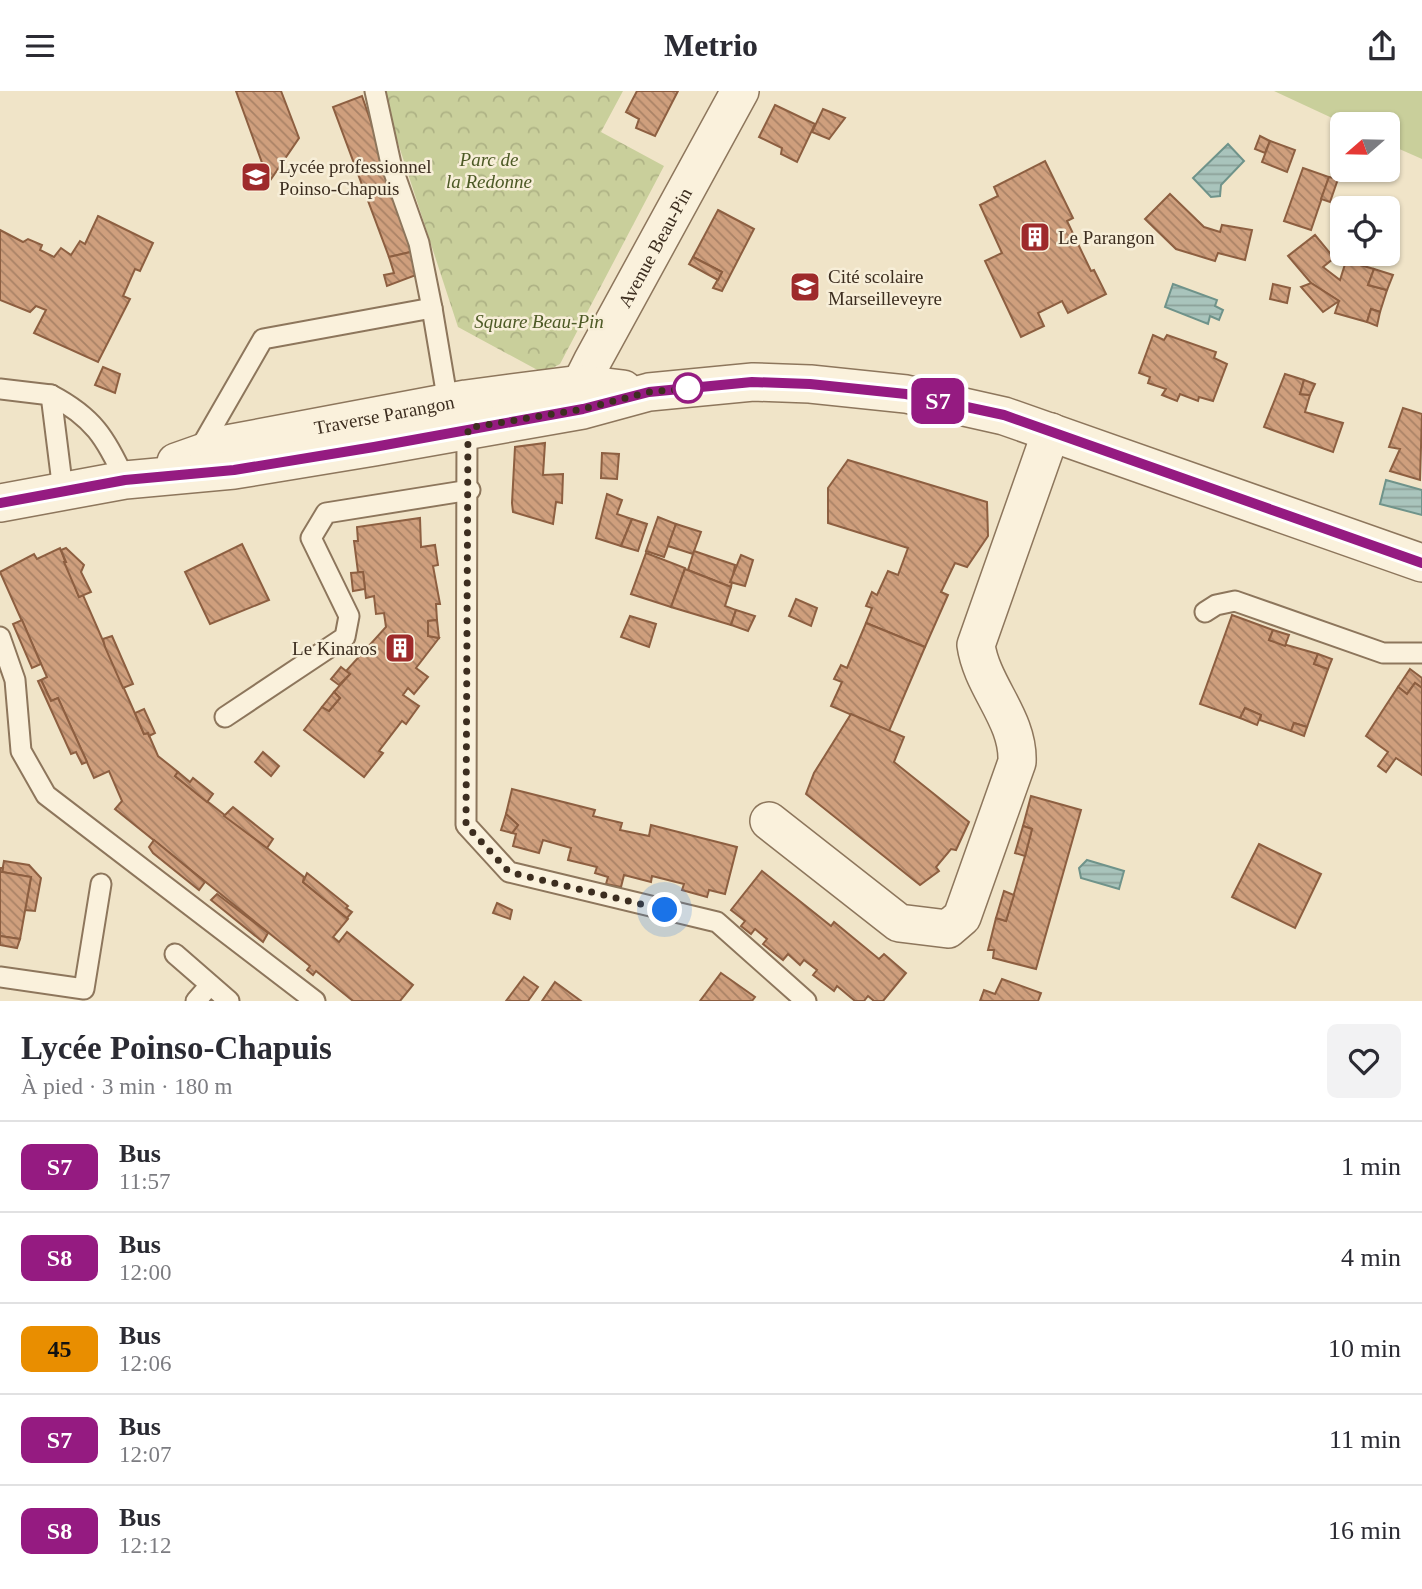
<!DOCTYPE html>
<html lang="fr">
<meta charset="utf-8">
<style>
:root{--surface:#fff;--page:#f2f2f3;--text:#2b2b33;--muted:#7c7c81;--line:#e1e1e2}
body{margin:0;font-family:Georgia,serif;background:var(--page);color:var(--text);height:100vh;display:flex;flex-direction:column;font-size:26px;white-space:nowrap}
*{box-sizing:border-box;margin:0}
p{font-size:23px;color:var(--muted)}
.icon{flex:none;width:38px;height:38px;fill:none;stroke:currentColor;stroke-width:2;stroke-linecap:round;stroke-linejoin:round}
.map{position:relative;height:910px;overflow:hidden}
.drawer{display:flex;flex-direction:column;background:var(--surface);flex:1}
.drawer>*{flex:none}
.badge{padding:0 14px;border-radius:10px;font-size:24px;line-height:46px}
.needle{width:46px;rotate:250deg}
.fabs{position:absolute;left:1330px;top:21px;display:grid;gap:14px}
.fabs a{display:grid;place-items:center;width:70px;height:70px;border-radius:10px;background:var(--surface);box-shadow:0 2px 5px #0004;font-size:35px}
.you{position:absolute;width:35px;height:35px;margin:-18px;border:5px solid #fff;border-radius:50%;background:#1a73e8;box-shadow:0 0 0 10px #1a73e833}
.map>.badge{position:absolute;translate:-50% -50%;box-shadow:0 0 0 4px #fff}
.round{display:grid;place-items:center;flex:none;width:74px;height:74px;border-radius:10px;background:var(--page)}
.summary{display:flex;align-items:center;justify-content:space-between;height:119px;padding:0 21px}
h1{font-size:33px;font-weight:800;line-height:52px}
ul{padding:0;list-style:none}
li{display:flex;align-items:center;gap:21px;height:91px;padding:0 21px;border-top:2px solid var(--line)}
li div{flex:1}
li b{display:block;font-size:26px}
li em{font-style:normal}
li .badge{min-width:77px;font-weight:700;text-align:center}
header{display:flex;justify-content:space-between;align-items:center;height:91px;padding:0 21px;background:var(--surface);font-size:32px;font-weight:800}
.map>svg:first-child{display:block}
.grass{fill:#c9cf9b}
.park{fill:url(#park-crowns)}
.water{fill:url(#water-rules);stroke:#6f938a;stroke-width:2}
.building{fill:url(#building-back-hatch);stroke:#8d5f41;stroke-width:2}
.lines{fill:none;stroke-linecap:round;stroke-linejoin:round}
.service-casing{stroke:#8d765c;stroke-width:23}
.minor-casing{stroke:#8d765c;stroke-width:40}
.service{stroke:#faf1dc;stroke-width:19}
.minor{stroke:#faf1dc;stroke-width:37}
.line-casing{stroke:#fff;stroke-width:16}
.line{stroke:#951b81;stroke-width:10}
.walk{stroke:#3d2e20;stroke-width:7;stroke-dasharray:0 12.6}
.stop-dot{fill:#fff;stroke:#951b81;stroke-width:3.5}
.labels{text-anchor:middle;stroke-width:5;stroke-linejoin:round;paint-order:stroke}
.park-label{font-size:19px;font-style:italic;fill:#4d5a26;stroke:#f7eed8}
.poi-label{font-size:19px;fill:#3d2e20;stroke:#f7eed8;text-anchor:start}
.street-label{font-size:19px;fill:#3d2e20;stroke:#f7eed8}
</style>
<header><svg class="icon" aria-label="menu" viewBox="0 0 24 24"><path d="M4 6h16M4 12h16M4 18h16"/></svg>Metrio<svg class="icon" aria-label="share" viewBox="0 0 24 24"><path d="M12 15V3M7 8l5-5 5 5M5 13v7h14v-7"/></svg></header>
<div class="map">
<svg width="1422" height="910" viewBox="0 0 1422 910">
<defs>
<pattern id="park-crowns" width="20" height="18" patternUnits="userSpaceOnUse" patternTransform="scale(1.75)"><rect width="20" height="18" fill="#c9cf9b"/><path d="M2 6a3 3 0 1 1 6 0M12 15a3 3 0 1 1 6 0" fill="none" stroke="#aeb285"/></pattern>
<pattern id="water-rules" width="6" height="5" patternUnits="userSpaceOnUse" patternTransform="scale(1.75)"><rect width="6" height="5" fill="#a9c4bc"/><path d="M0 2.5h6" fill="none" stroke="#8ba098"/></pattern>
<pattern id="building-back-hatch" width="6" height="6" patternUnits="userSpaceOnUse" patternTransform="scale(1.75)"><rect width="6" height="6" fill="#cf9f7d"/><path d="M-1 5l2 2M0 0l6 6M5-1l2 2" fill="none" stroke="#a98266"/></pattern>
</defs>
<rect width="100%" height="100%" fill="#f0e4c8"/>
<path class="grass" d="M1274 0H1422V68L1388 53V33H1345Z"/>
<path class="park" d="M381 0H623L601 41 664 75 560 273 543 282 458 236Z"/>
<g class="water">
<path d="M1228 53 1244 70 1221 94 1220 105 1211 106 1193 87Z"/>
<path d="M1173 193 1217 209 1215 215 1223 219 1219 229 1210 225 1208 233 1165 216Z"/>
<path d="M1386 389 1422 399V424L1380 413Z"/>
<path d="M1087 769 1124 780 1119 798 1081 787 1079 777Z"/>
</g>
<g class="building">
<path d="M236 0H281L299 47 269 91Z"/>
<path d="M637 0H678L655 45 636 37 639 28 626 21Z"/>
<path d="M362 5 415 160 389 166 333 16Z"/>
<path d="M775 14 815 33 797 71 781 63 782 57 759 46Z"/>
<path d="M823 18 845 27 829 48 812 41Z"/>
<path d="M1260 45 1270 50 1265 62 1255 58Z"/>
<path d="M1270 50 1295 59 1287 81 1262 71Z"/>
<path d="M1045 70 1073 127 1067 130 1091 180 1094 179 1106 203 1068 222 1062 210 1038 222 1044 235 1021 246 985 170 1002 162 980 114 998 105 994 96Z"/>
<path d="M1303 77 1329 86 1311 139 1284 130Z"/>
<path d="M1329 86 1338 88 1330 111 1321 108Z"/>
<path d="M1170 103 1204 136 1220 141 1222 134 1252 139 1245 169 1218 162 1215 170 1176 158 1145 128Z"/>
<path d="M718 119 754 138 722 200 713 197 722 181 693 166Z"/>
<path d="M98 125 153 152 140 180 135 178 123 205 130 208 98 271 34 242 46 219 36 215 30 221 0 209V139L23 151 28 148 42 154 40 159 54 166 61 157 71 164 80 150 85 153Z"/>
<path d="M1315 144 1334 167 1323 176 1340 189 1346 170 1374 178 1368 194 1387 199 1380 221 1371 218 1367 231 1335 222 1339 210 1311 192 1288 165Z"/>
<path d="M415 160 424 181 387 195 384 184 394 182 389 166Z"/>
<path d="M693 166 722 181 718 189 689 173Z"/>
<path d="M1374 178 1393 184 1387 199 1368 194Z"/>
<path d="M1311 192 1339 210 1323 221 1301 196Z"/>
<path d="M1273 193 1290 197 1287 212 1270 208Z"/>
<path d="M1371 218 1380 221 1377 235 1367 231Z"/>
<path d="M1153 244 1164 249 1167 244 1216 261 1214 267 1227 273 1213 310 1199 306 1198 310 1180 303 1177 310 1162 304 1166 298 1148 292 1150 286 1139 282Z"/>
<path d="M103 276 120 283 115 302 95 294Z"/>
<path d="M1285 283 1304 289 1300 303 1310 304 1305 321 1343 332 1333 361 1264 336Z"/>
<path d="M1304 289 1315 293 1310 304 1300 303Z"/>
<path d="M1403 317 1422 323 1420 389 1390 380 1400 358 1389 356Z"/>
<path d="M545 352 543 384 563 383 562 412 556 411 553 433 513 421 512 412 515 356Z"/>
<path d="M602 362 619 363 617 388 601 387Z"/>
<path d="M848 369 987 411 988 445 967 476 955 472 941 501 948 504 925 556 866 532 872 517 866 515 872 501 877 504 888 480 898 484 908 457 828 432V397Z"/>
<path d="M607 403 622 409 617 423 632 428 621 455 596 447Z"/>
<path d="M658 426 676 433 664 466 646 460Z"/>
<path d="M420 427 421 456 435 454 438 474 433 475 440 513H436L437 529 428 530V545L439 547 416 577 428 586 414 603 408 597 403 604 419 615 406 633 402 630 379 660 383 662 364 686 304 639 322 616 329 620 340 607 334 601 350 583 346 580 386 536 384 522 376 523 374 505 366 507 363 481H358L354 450H358L357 436Z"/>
<path d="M632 428 647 433 638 460 621 455Z"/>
<path d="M676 433 701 441 693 463 668 455Z"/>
<path d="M242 453 269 509 210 533 185 481Z"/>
<path d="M60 457 79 506 83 504 144 643 148 642 158 665 178 681 175 685 304 786 303 791 348 828 333 846 339 851 347 841 413 894 400 910H353L316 880 313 884 307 879 310 875 115 718 122 710 109 680 94 687 58 607 51 610 41 589 47 586 0 481 34 463 37 468Z"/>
<path d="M66 457 84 474 81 481 91 501 79 506 64 471H66L61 459Z"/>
<path d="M694 460 735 474 731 496 688 479Z"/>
<path d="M646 462 685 477 671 516 631 503Z"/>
<path d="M741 464 753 469 745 495 730 491Z"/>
<path d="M685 478 731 496 725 515 736 519 731 534 671 516Z"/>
<path d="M363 481 365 498 353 500 351 482Z"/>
<path d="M796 508 817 517 811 535 789 525Z"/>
<path d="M736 519 755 525 748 540 731 534Z"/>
<path d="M1232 524 1273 539 1269 549 1318 563 1314 573 1328 578 1307 636 1294 632 1291 640 1260 629 1261 624 1245 617 1240 627 1200 613Z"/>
<path d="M630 525 656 533 649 556 621 546Z"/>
<path d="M22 529 41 573 32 577 13 533Z"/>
<path d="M437 529 439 547 428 545V530Z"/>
<path d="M866 532 925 556 889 640 831 615 842 591 834 588 841 574 847 577Z"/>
<path d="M1273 539 1289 544 1285 555 1269 549Z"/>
<path d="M112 545 133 593 123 597 105 556 103 548Z"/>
<path d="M1318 563 1332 568 1328 578 1314 573Z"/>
<path d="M341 576 350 583 339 594 331 588Z"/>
<path d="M1410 578 1422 587V597L1415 592 1407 603 1398 596Z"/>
<path d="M41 589 51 610 58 607 87 671 82 673 76 661 71 663 38 590Z"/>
<path d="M1415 592 1422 597V684L1396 667 1386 681 1378 675 1388 661 1366 645 1398 596 1407 603Z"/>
<path d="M334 601 340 607 329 620 322 616Z"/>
<path d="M1245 617 1261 624 1257 634 1240 627Z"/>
<path d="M144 618 155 642 149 645 148 642 144 643 135 622Z"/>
<path d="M851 623 904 646 894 671 969 731 956 759 951 758 936 776 939 780 920 794 806 703 814 682Z"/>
<path d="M1294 632 1307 636 1304 645 1291 640Z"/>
<path d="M263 661 279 675 271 685 255 671Z"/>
<path d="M178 681 190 691 193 687 213 703 207 711 175 685Z"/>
<path d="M512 698 595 719 593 725 622 732 620 739 649 745 651 734 737 756 725 803 709 799 707 806 682 799 684 793 652 785 651 791 624 784 621 796 606 793 608 786 595 782 597 776 568 769 571 757 543 749 539 762 513 755 516 743 512 742 518 734 506 723Z"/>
<path d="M1031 705 1081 719 1036 878 993 867 994 859H988L996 827 1006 830 1025 765 1032 738 1023 735Z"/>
<path d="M233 716 273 748 267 757 224 725Z"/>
<path d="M506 723 518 734 512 742 501 739Z"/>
<path d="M1023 735 1032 738 1025 765 1015 762Z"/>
<path d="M154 749 205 791 199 799 153 762 149 756Z"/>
<path d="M1259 753 1321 783 1295 837 1232 806Z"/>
<path d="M4 770 29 774 41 787 35 820 25 819 31 786 2 781Z"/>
<path d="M0 777H3L2 781 31 786 20 848 0 845Z"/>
<path d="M762 780 831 835 834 831 879 868 884 863 906 882 883 910H874L868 905 864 910H855L837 895 834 900 813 884 817 879 804 869 800 874 788 863 783 869 763 853 767 848 755 838 751 843 741 835 745 830 731 819Z"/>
<path d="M307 782 348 815 346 817 352 821 347 827 303 791Z"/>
<path d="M1004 800 1014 804 1006 830 996 827Z"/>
<path d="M217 803 268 842 263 851 211 809Z"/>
<path d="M497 812 512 819 510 828 493 822Z"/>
<path d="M0 845 20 848 17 857 0 854Z"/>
<path d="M721 882 755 906 752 910H700Z"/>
<path d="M524 886 538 896 528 910H506Z"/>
<path d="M1002 888 1041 902 1038 910H980L984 899 995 903Z"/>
<path d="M555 891 581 910H542Z"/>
</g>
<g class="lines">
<g class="service-casing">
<g id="service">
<path d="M375 0 391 73 419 152 432 217"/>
<path d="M0 298 51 304"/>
<path d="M467 334 466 734 509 781 717 831 806 910"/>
<path d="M198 361 263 248 432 217 448 312"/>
<path d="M63 400 51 304C93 326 106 347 125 389"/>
<path d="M1205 521 1216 514 1235 510 1383 562H1422"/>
<path d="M0 546 15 589 21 660 46 704 315 910"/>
<path d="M225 626 345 546 349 525 311 447 326 422 470 399"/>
<path d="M175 863 229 910"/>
<path d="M0 886 84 898 101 793"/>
<path d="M196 910 210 894"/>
</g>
</g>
<g class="minor-casing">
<g id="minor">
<path id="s1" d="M582 315 581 293 593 269 740 0"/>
<path id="s2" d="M176 371 227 353 466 308 581 293 623 298"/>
<path d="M0 412 125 389 234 379 374 356 583 319 649 301 753 291 810 293 906 303 1004 325 1422 472"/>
<path d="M769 730 899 832 948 838 962 826 1017 671C1019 628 982 596 976 554L1051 341"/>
</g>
</g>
<use href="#service" class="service"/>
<use href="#minor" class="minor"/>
</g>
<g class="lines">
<g class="line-casing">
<path id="line" d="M0 412 125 389 234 379 374 356 583 318 649 301 752 291 810 293 906 303 1004 324 1422 472"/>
</g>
<use href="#line" class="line"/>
<path class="walk" d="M665 819 509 781 466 734 468 337 583 318 649 301 693 297H688"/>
</g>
<defs>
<g id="school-square" transform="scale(1.575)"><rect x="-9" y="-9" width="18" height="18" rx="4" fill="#9e2a2b" stroke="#f7eed8"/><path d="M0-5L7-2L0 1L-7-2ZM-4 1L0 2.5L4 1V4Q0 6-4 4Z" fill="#fff"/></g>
<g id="building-square" transform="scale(1.575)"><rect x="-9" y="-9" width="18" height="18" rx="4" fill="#9e2a2b" stroke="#f7eed8"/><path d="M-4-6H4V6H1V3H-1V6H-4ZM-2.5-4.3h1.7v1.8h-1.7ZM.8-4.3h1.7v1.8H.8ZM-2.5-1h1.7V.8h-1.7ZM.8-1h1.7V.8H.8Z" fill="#fff"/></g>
</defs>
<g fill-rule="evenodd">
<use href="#school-square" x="256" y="86"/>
<use href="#building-square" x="1035" y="146"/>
<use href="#school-square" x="805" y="196"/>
<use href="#building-square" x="400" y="557"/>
</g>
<circle class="stop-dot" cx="688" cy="297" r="14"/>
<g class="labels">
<g class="park-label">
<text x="489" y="75">Parc de<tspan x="489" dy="22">la Redonne</tspan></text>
<text x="539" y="237">Square Beau-Pin</text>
</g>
<g class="poi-label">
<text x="279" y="82">Lycée professionnel<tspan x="279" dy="22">Poinso-Chapuis</tspan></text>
<text x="1058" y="153">Le Parangon</text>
<text x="828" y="192">Cité scolaire<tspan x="828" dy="22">Marseilleveyre</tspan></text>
<text x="377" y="564" text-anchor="end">Le Kinaros</text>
</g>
<g class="street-label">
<text dy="7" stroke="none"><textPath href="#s1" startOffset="177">Avenue Beau-Pin</textPath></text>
<text dy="7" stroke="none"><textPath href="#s2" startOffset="214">Traverse Parangon</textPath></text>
</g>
</g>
</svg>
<div class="fabs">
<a><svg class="needle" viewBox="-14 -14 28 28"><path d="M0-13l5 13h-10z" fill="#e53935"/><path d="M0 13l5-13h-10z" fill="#7c7c81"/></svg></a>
<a><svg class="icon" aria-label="locate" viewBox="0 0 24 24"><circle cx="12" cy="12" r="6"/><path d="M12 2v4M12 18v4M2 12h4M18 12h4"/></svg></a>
</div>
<div class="you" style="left:665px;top:819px"></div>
<b class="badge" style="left:938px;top:310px;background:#951b81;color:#fff">S7</b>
</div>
<section class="drawer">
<div class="summary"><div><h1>Lycée Poinso-Chapuis</h1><p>À pied · 3 min · 180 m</p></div><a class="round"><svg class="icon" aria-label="heart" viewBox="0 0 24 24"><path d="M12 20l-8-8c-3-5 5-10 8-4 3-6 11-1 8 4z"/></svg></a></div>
<ul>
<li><span class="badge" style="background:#951b81;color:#fff">S7</span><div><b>Bus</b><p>11:57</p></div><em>1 min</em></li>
<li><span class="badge" style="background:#951b81;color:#fff">S8</span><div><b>Bus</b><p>12:00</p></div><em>4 min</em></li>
<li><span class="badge" style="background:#e98e00;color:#111">45</span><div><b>Bus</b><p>12:06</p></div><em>10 min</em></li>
<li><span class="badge" style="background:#951b81;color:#fff">S7</span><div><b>Bus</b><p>12:07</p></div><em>11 min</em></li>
<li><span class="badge" style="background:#951b81;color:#fff">S8</span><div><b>Bus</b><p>12:12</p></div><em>16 min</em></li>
</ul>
</section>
